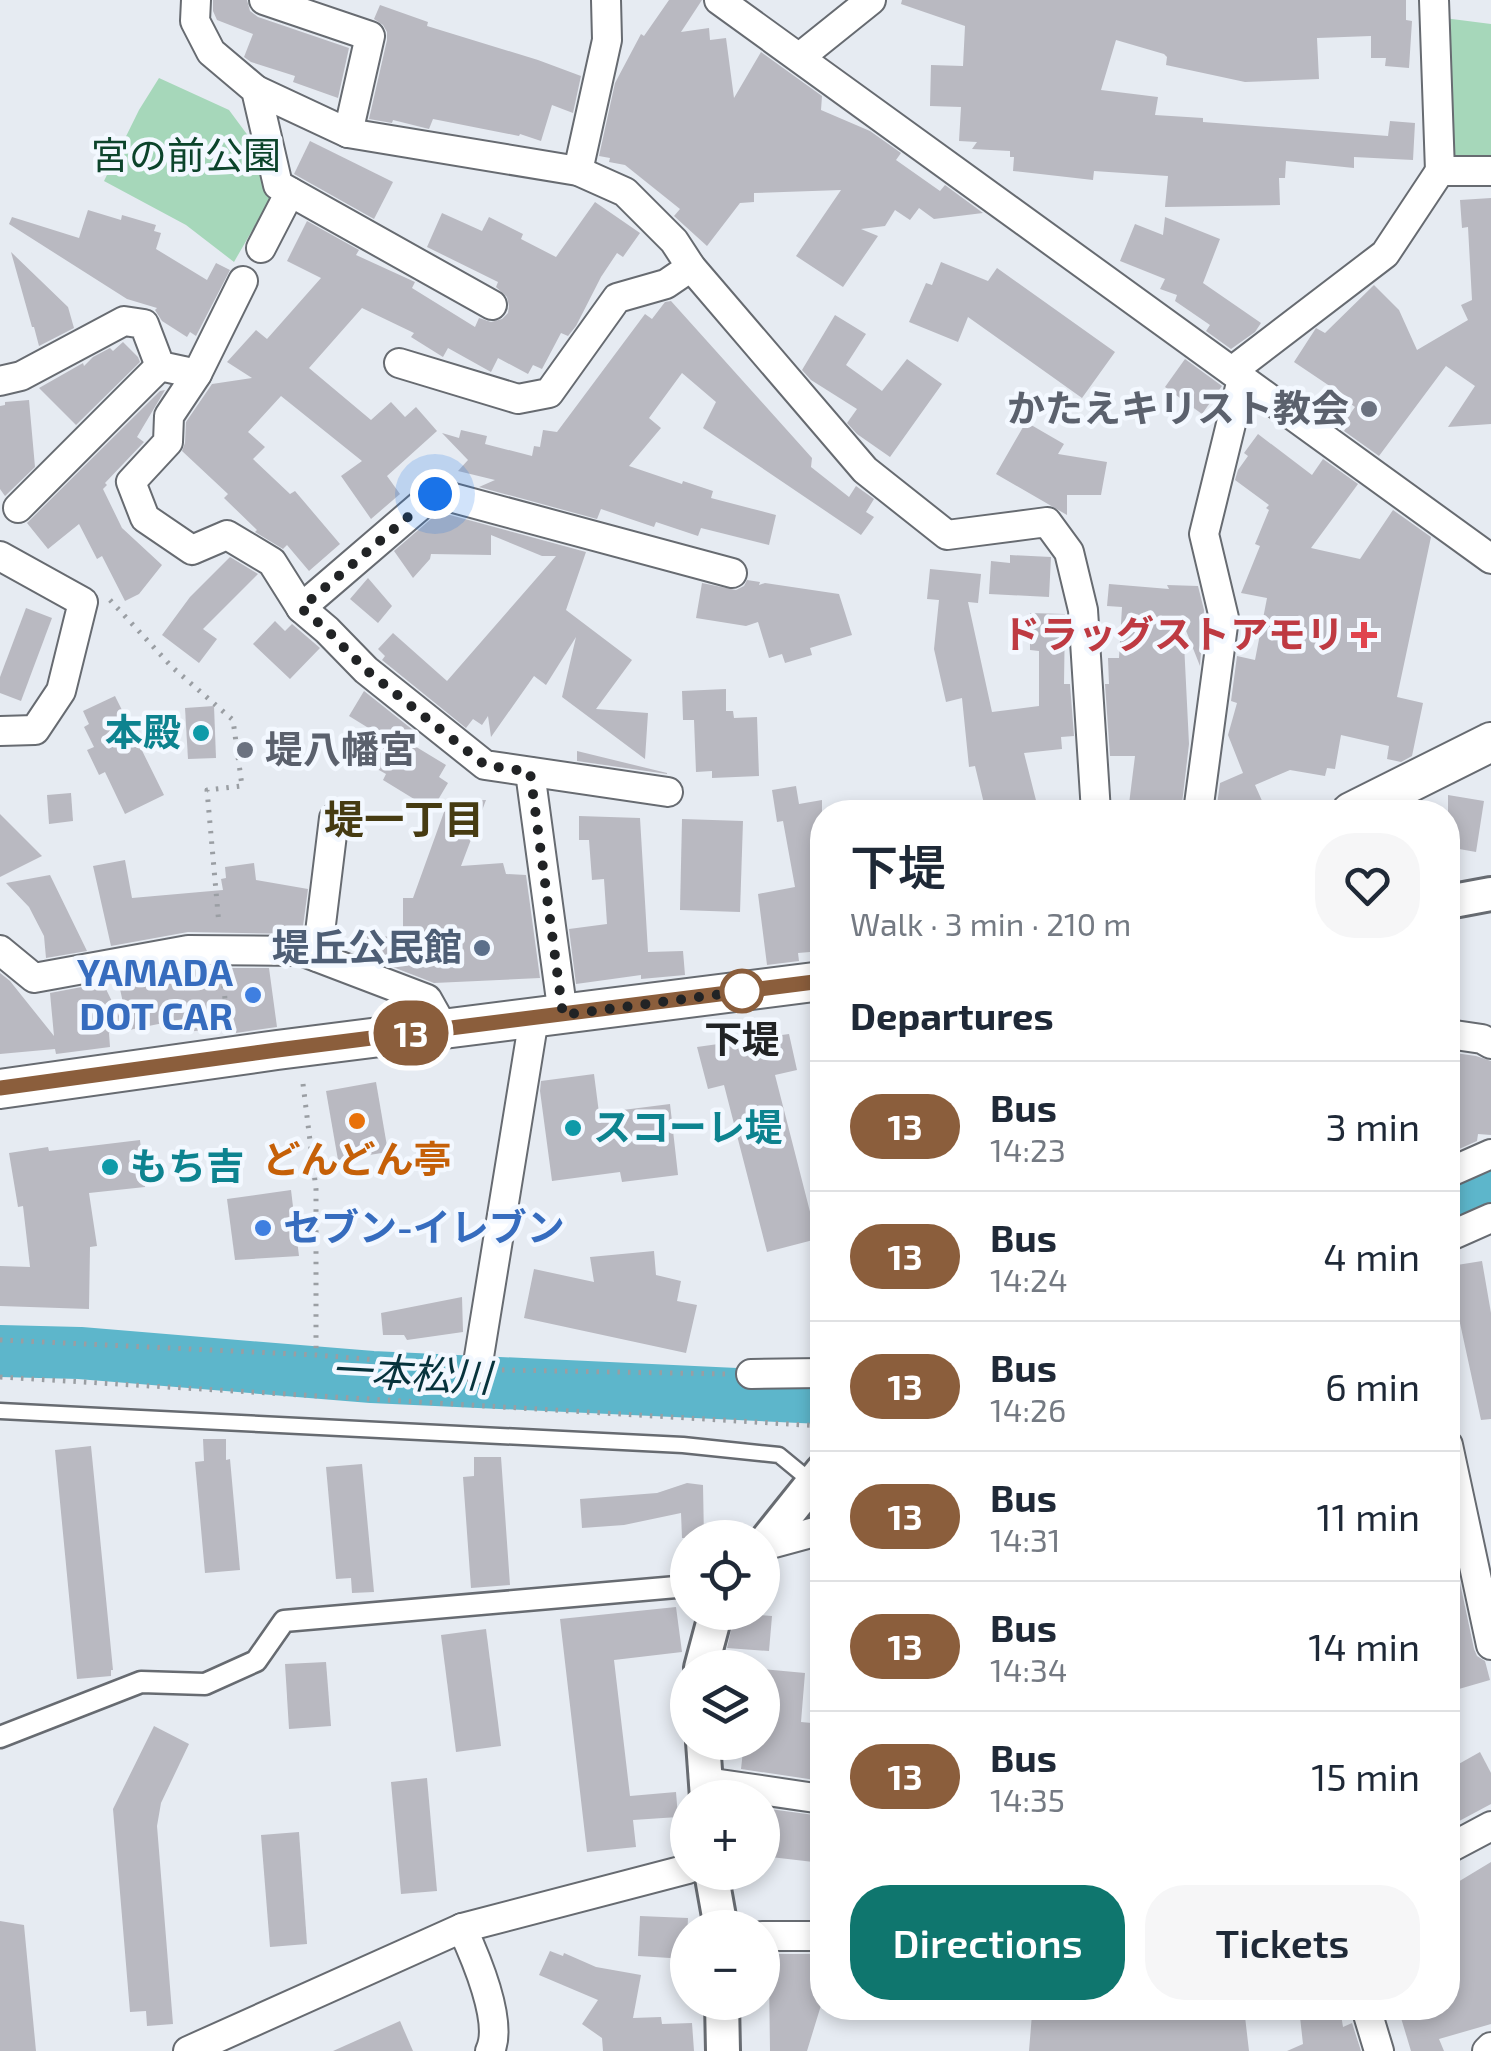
<!DOCTYPE html>
<meta charset="utf-8">
<style>
:root{--surface:#fff;--page:#f6f6f7;--text:#1f2937;--muted:#747a83;--line:#e0e1e3;--accent:#0f766e}
body{margin:0;font-family:"Exo 2","Noto Sans JP",sans-serif;background:var(--page);color:var(--text);height:100vh;display:flex;flex-direction:column;font-size:38px;white-space:nowrap}
*{box-sizing:border-box;margin:0}
p{font-size:32px;color:var(--muted)}
.icon{flex:none;width:55px;height:55px;fill:none;stroke:currentColor;stroke-width:2;stroke-linecap:round;stroke-linejoin:round}
.map{position:relative;flex:1;overflow:hidden}
.panel{position:absolute;left:810px;top:800px;width:650px;height:1220px;display:flex;flex-direction:column;background:var(--surface);border-radius:40px;box-shadow:0 5px 15px #0003}
.panel>*{flex:none}
.badge{padding:0 20px;border-radius:32px;font-size:35px;line-height:65px}
.fabs{position:absolute;left:670px;top:1520px;display:grid;gap:20px}
.fabs a{display:grid;place-items:center;width:110px;height:110px;border-radius:50%;background:var(--surface);box-shadow:0 5px 15px #0003;font-size:50px}
.you{position:absolute;width:50px;height:50px;margin:-25px;border:8px solid #fff;border-radius:50%;background:#1a73e8;box-shadow:0 0 0 15px #1a73e833}
.map>.badge{position:absolute;translate:-50% -50%;box-shadow:0 0 0 5px #fff}
h2{padding:0 40px;font-size:38px;line-height:90px}
.round{display:grid;place-items:center;flex:none;width:105px;height:105px;border-radius:40px;background:var(--page)}
.overview{display:flex;align-items:center;justify-content:space-between;height:170px;padding:0 40px}
h1{font-size:48px;font-weight:600;line-height:75px}
.button{display:flex;gap:20px;margin-top:auto;padding:20px 40px}
.button a{flex:1;height:115px;border-radius:40px;background:var(--accent);color:#fff;font-size:40px;font-weight:600;line-height:115px;text-align:center}
.button a+a{background:var(--page);color:var(--text)}
ul{padding:0;list-style:none}
li{display:flex;align-items:center;gap:30px;height:130px;padding:0 40px;border-top:2px solid var(--line)}
li div{flex:1}
li b{display:block;font-size:38px}
li em{font-style:normal}
li .badge{min-width:110px;font-weight:700;text-align:center}
.map>svg:first-child{display:block}
.green{fill:#a6d7ba}
.lines{fill:none;stroke-linecap:round;stroke-linejoin:round}
.river{stroke:#5db6cb;stroke-width:52}
.building{fill:#b9b9c1}
.service-casing{stroke:#676b71;stroke-width:19}
.pedestrian-casing{stroke:#676b71;stroke-width:25}
.minor-casing{stroke:#676b71;stroke-width:32}
.tertiary-casing{stroke:#676b71;stroke-width:38}
.secondary-casing{stroke:#676b71;stroke-width:42}
.path{stroke:#9a9ea3;stroke-width:5;stroke-dasharray:2.5 8;stroke-linecap:butt}
.service{stroke:#fff;stroke-width:14}
.pedestrian{stroke:#fff;stroke-width:20}
.minor{stroke:#fff;stroke-width:28}
.tertiary{stroke:#fff;stroke-width:32}
.secondary{stroke:#fff;stroke-width:38}
.line-casing{stroke:#fff;stroke-width:22}
.line{stroke:#8b5e3c;stroke-width:15}
.walk{stroke:#212325;stroke-width:10;stroke-dasharray:0 18}
.worship-dot{fill:#6b7280;stroke:#f3f8ff;stroke-width:4}
.health-dot{fill:#e0444e;stroke:#f3f8ff;stroke-width:4}
.culture-dot{fill:#0f9aa8;stroke:#f3f8ff;stroke-width:4}
.service-dot{fill:#5c6f8a;stroke:#f3f8ff;stroke-width:4}
.stop-dot{fill:#fff;stroke:#8b5e3c;stroke-width:5}
.shop-dot{fill:#3f7fe0;stroke:#f3f8ff;stroke-width:4}
.food-dot{fill:#e8710a;stroke:#f3f8ff;stroke-width:4}
.labels{text-anchor:middle;stroke-width:9;stroke-linejoin:round;paint-order:stroke}
.park-label{font-size:38px;fill:#0c442b;stroke:#f3f8ff}
.worship-label{font-size:38px;font-weight:bold;fill:#5b616d;stroke:#f3f8ff;text-anchor:end}
.health-label{font-size:38px;font-weight:bold;fill:#be3a42;stroke:#f3f8ff;text-anchor:end}
.culture-label{font-size:38px;font-weight:bold;fill:#0d838f;stroke:#f3f8ff;text-anchor:start}
.service-label{font-size:38px;font-weight:bold;fill:#4e5e75;stroke:#f3f8ff;text-anchor:end}
.shop-label{font-size:38px;font-weight:bold;fill:#366cbe;stroke:#f3f8ff;text-anchor:end}
.stop-label{font-size:38px;font-weight:bold;fill:#212325;stroke:#f3f8ff}
.food-label{font-size:38px;font-weight:bold;fill:#c56008;stroke:#f3f8ff}
.neighbourhood-label{font-size:40px;font-weight:bold;fill:#463b12;stroke:#f3f8ff}
.water-label{font-size:40px;font-style:italic;fill:#07333c;stroke:#f3f8ff}
</style>
<div class="map">
<svg width="1491" height="2051" viewBox="0 0 1491 2051">
<rect width="100%" height="100%" fill="#e6ebf2"/>
<g class="green">
<path d="M1444 18 1491 24V162L1446 160Z"/>
<path d="M159 78 229 110 260 152 273 194 234 262 186 225 104 181 139 110Z"/>
</g>
<g class="lines">
<g class="river">
<path d="M1448 1195 1491 1175"/>
<path d="M0 1351 80 1353 372 1377 822 1398"/>
</g>
</g>
<g class="building">
<path d="M213 0H247L250 11 258 17 349 48 338 98 293 82 295 76 251 62 244 57 253 34 217 20 213 11Z"/>
<path d="M669 0H702L681 32 709 28 710 40 726 38 734 98 761 52 822 96 821 110 870 131 901 153 896 160 940 191 945 185 983 213 934 219 919 208 910 220 895 210 885 226 861 229 878 236 843 287 796 256 841 190 754 193V202L740 203 707 246 674 216 680 209 625 165 609 162 610 158 599 156 615 83 641 34 644 36Z"/>
<path d="M902 0H1406V20L1412 21 1409 68 1385 66 1386 58H1371V36L1317 38 1319 79 1245 82 1166 65 1167 57 1164 54 1116 40 1101 90 1158 97 1155 115 1203 118V122L1388 136 1390 121 1415 123 1413 160 1354 157V168L1286 161 1285 178H1279L1280 205 1165 207 1168 176 1094 171 1093 180 1013 171 1014 157H1010V151L972 149 977 142 959 141 961 107 930 106 931 65 963 66 965 26 901 4Z"/>
<path d="M380 5 428 22 427 26 538 60 581 76 573 113 552 105 541 141 520 134 519 136 433 119 429 129 393 120 392 123 369 119 387 40V32L383 25 374 19Z"/>
<path d="M310 141 393 182 374 219 294 174Z"/>
<path d="M1491 198V424L1448 427 1475 386 1446 366 1379 456 1344 431 1347 426 1343 424 1355 407 1344 399 1346 397 1294 362 1316 328 1325 333 1374 285 1399 310 1417 350 1468 320 1461 305 1472 300 1468 227 1462 228 1460 200Z"/>
<path d="M595 202 640 233 623 257 617 253 601 277 576 326 568 336 561 333 542 369 533 365 528 374 498 358 491 372 448 348 443 357 411 337 414 333 362 308 309 368 371 420 391 402 405 417 416 407 437 431 387 476 400 494 371 519 341 476 362 461 281 396 248 432 265 447 253 459 290 494 295 491 340 544 309 571 287 545 283 549 255 532 257 530 224 498 228 494 182 451 185 443 186 422 212 384 252 378 227 362 256 330 267 339 321 278 287 261 307 221 359 250 356 255 415 282 412 288 475 327 479 318 491 322 502 319 508 313 509 306 507 297 496 287 498 282 427 247 442 213 482 231 489 217 523 234 521 239 556 257Z"/>
<path d="M88 210 121 220 122 215 156 225 154 231 161 233 156 249 207 280 216 263 230 270 196 336 190 332 187 337 162 321 155 310 157 308 127 299 9 224 12 217 79 238Z"/>
<path d="M1165 217 1220 239 1203 283 1261 323 1255 332 1231 349 1206 331 1210 325 1175 301 1177 295 1160 289 1165 279 1120 261 1135 224 1163 235Z"/>
<path d="M11 252 68 307 74 328 39 346 34 327H32Z"/>
<path d="M941 262 988 281 997 268 1115 352 1082 398 968 317 958 342 909 322 926 283 932 285Z"/>
<path d="M671 301 812 458 811 467 849 497 856 486 874 499 866 512 874 517 861 535 703 428 716 402 682 373 649 418 661 428 629 466 682 484 683 481 713 491 711 498 776 515 769 545 701 528 698 536 656 522 654 527 601 509 597 519 479 487 495 480 458 471 468 460 442 433 459 438 461 430 487 436 485 444 532 456 534 446 540 447 543 430 557 432 645 314 652 319 665 302Z"/>
<path d="M835 315 866 334 846 365 882 391 907 359 942 384 890 457 857 434 847 423 857 409 811 380 802 370Z"/>
<path d="M123 342 138 357 140 362 76 425 39 388 83 363 84 366 93 357 110 348 113 351Z"/>
<path d="M1185 359 1222 386 1202 414 1165 387Z"/>
<path d="M165 390 137 437 144 442 105 483 107 485 103 489 122 528 162 565 139 594 125 601 102 556 97 559 79 524 48 549 27 523 160 391Z"/>
<path d="M29 400 35 467 5 496 0 489V406L5 405V402Z"/>
<path d="M1026 422 1064 444 1058 454 1107 462 1101 495H1067V515L996 474Z"/>
<path d="M1258 434 1312 475 1323 459 1358 484 1311 548 1360 559 1393 510 1431 537 1397 697 1423 703 1412 756 1401 762 1387 759 1389 746 1341 735 1335 769 1327 768 1325 776 1290 770 1255 785 1267 812H1216L1220 783 1243 773 1228 735 1237 703 1231 701 1237 656 1255 660 1267 598 1241 593 1260 546 1255 544 1269 510 1266 508 1269 505 1235 480 1238 470 1248 456 1244 453Z"/>
<path d="M439 512 586 552 566 610 632 660 596 709 648 713 645 759 562 697 576 637 546 685 534 676 491 737 488 716 482 725 473 719 466 728 382 660 385 656 378 649 393 633 447 681 556 556H542L491 535V555L431 554 430 559 413 578 394 551Z"/>
<path d="M1010 555 1051 557 1049 597 989 594 991 561 1010 563Z"/>
<path d="M230 557 258 574 203 629 217 639 199 663 162 635 190 597Z"/>
<path d="M930 569 981 574 978 603 968 602 992 712 1039 706V651L1030 650V613L1065 614 1064 684H1070L1074 736 1061 737 1062 749 1024 753 1039 812H986L975 766 969 767 962 698 946 702 934 649 939 600 927 599Z"/>
<path d="M368 578 392 606 378 623 350 599Z"/>
<path d="M747 580 760 582 759 585 765 583 839 594 852 635 810 648 812 655 785 663 782 654 769 658 758 622 746 626 696 618 702 583 736 590 744 586Z"/>
<path d="M1109 584 1169 589 1167 585 1198 586 1204 610 1200 666 1183 623 1189 744 1181 812H1128L1135 756H1110L1105 684H1109L1108 658H1119L1122 607 1107 606Z"/>
<path d="M26 608 52 618 21 701 0 693V677Z"/>
<path d="M275 621 285 631 292 624 320 648 290 679 253 644Z"/>
<path d="M726 689V711H733L734 718 757 717 759 776 712 778V771L696 772 694 720H683L682 691Z"/>
<path d="M364 691 418 734 413 745 446 765 439 777 448 783 432 810 383 780 386 774 372 766 388 740 349 716Z"/>
<path d="M115 696 164 795 125 814 105 772 99 775 87 750 94 747 84 727 89 724 83 711Z"/>
<path d="M214 706 216 758 188 759 185 708Z"/>
<path d="M577 751 667 773V774L577 761Z"/>
<path d="M796 786 799 804 822 800V951L798 953 799 961 767 965 758 894 795 887 783 821 777 822 772 790Z"/>
<path d="M71 793 73 821 49 824 47 795Z"/>
<path d="M1448 795 1484 801 1476 852 1448 847Z"/>
<path d="M486 800 461 866 503 863 506 874 526 875 540 978 434 983 367 957V936L403 937V898H413L448 801Z"/>
<path d="M0 814 42 856 0 877Z"/>
<path d="M579 816 640 818 648 952 683 951 685 975 641 979V975L576 984 569 929 607 924 604 879 592 880 589 840H579Z"/>
<path d="M682 819 743 821 740 912 680 910Z"/>
<path d="M125 860 132 898 223 890 221 879 226 878 225 867 254 863 256 880 308 889 302 934 188 932 111 946 93 866Z"/>
<path d="M50 875 87 951 46 958 44 936 29 907 6 883Z"/>
<path d="M190 968H269L277 1027 236 1033 235 1027 185 1032 183 1019 129 1030 118 980Z"/>
<path d="M0 973 10 981 54 1036 50 993 103 983 126 1030 109 1033 110 1047 56 1054 55 1049 0 1054Z"/>
<path d="M789 1034 797 1070 775 1075 817 1239 767 1252 724 1085 708 1089 697 1047Z"/>
<path d="M1448 1052 1476 1056 1491 1061V1135L1478 1134 1477 1141 1448 1154Z"/>
<path d="M594 1074 599 1113 670 1104 678 1175 622 1182 620 1172 552 1181 540 1091 541 1081Z"/>
<path d="M376 1082 388 1152 338 1160 326 1091Z"/>
<path d="M140 1140 145 1187 89 1193 97 1246 90 1247 89 1309 0 1306V1266L30 1267 23 1206 18 1207 9 1153 48 1147 49 1151Z"/>
<path d="M291 1190 299 1256 235 1260 227 1199Z"/>
<path d="M654 1251 656 1275 681 1281 677 1301 697 1305 686 1353 524 1318 534 1269 594 1282 590 1257Z"/>
<path d="M1482 1261 1491 1313V1419L1481 1420 1458 1314 1450 1316 1448 1274 1459 1272 1457 1265Z"/>
<path d="M462 1297 463 1332 407 1340 404 1335H383L381 1313Z"/>
<path d="M203 1439H226V1460L230 1459 240 1570 205 1573 195 1462 204 1461Z"/>
<path d="M91 1446 113 1670H111V1676L77 1679 55 1450Z"/>
<path d="M474 1457H501L510 1585 471 1588 463 1477 474 1476Z"/>
<path d="M362 1464 374 1592 352 1593 351 1578 336 1579 326 1467Z"/>
<path d="M687 1483 703 1485 704 1538H682L681 1513 624 1525 582 1528 580 1499 657 1493Z"/>
<path d="M1453 1550 1474 1649 1477 1656 1485 1661 1490 1680 1452 1691 1448 1675V1551Z"/>
<path d="M676 1607 682 1652 614 1660 630 1796 676 1792 678 1817 633 1820 636 1847 587 1852 560 1619Z"/>
<path d="M735 1613 772 1616 769 1651 727 1648Z"/>
<path d="M486 1629 501 1746 456 1752 441 1635Z"/>
<path d="M326 1662 331 1726 289 1729 285 1664Z"/>
<path d="M762 1669 805 1673 801 1722 822 1724V1781L741 1769 744 1742H762Z"/>
<path d="M154 1726 189 1744 161 1803 157 1826 173 2024 147 2026 146 2011 130 2012 113 1809Z"/>
<path d="M1480 1752 1491 1773V1804L1448 1827V1770Z"/>
<path d="M427 1778 437 1891 401 1894 391 1782Z"/>
<path d="M762 1808 822 1816V1863L762 1856Z"/>
<path d="M299 1832 307 1944 270 1947 261 1835Z"/>
<path d="M1491 1862V2024L1439 2039 1444 2051H1411L1398 2008H1448V1888Z"/>
<path d="M640 1916 688 1918 686 1959 638 1956Z"/>
<path d="M0 1921 24 1925 36 2051H0Z"/>
<path d="M550 1951 563 1956 564 1953 596 1967 641 1975 633 2018 661 2017 662 2024 692 2023 694 2051H603L602 2038 582 2024 598 2000 539 1975Z"/>
<path d="M822 1954V2002L807 2051H770L769 1978 762 1979V1954Z"/>
<path d="M1089 2008H1244L1249 2051H1029L1032 2014 1055 2016 1056 2012 1090 2016Z"/>
<path d="M1299 2008H1340L1343 2027 1352 2023 1361 2051H1287L1303 2044Z"/>
<path d="M400 2021 413 2051H333Z"/>
</g>
<g class="lines">
<g class="service-casing">
<path id="service" d="M0 1411 683 1445 779 1455 813 1483"/>
</g>
<g class="pedestrian-casing">
<path id="pedestrian" d="M0 1737 141 1682 205 1684 256 1661 284 1621 688 1586"/>
</g>
<g class="minor-casing">
<g id="minor">
<path d="M196 0 195 21 211 52 256 90 278 185 492 305"/>
<path d="M264 0 370 36 348 133"/>
<path d="M719 0 1491 559"/>
<path d="M1434 0 1440 171"/>
<path d="M800 57 871 0"/>
<path d="M256 90 348 133 578 171 625 192 674 241 691 267 865 470 947 535 1047 522 1069 552 1083 610 1096 812"/>
<path d="M578 171 607 40 606 0"/>
<path d="M261 248 290 192"/>
<path d="M399 363 518 399 549 393 617 298 666 284 691 267"/>
<path d="M1232 371 1385 254 1440 171H1491"/>
<path d="M197 374 169 416 168 442 131 482 145 518 192 550 227 535 272 562 301 608 327 630 366 670 485 765 668 792"/>
<path d="M0 381 21 376 124 321 144 324 160 366 197 374 243 281"/>
<path d="M18 508 160 366"/>
<path d="M0 556 83 602 61 691 35 730 0 731"/>
<path d="M301 608 435 493 732 573"/>
<path d="M530 772 563 1015"/>
<path d="M1198 812 1224 618 1204 534 1242 379"/>
<path d="M0 950 34 978 188 950 301 951 427 999 444 1029"/>
<path d="M317 957 334 818"/>
<path d="M1448 1034 1482 1039 1491 1044"/>
<path d="M1448 1173 1491 1154"/>
<path d="M1448 1237 1491 1218"/>
<path d="M477 1369 534 1018"/>
<path d="M751 1374 822 1373"/>
<path d="M1448 1445 1491 1645"/>
<path d="M763 1546 822 1530"/>
<path d="M706 1782 822 1799"/>
<path d="M1448 1849 1491 1826"/>
<path d="M462 1928C475 1956 504 2022 490 2051"/>
<path d="M762 1936H822"/>
<path d="M1366 2008 1379 2051"/>
<path d="M188 2051 462 1928 688 1869"/>
<path d="M1487 2051 1491 2047"/>
</g>
</g>
<g class="tertiary-casing">
<g id="tertiary">
<path d="M1448 902 1491 894"/>
<path d="M762 1546 822 1471"/>
<path d="M701 1668 716 1612"/>
<path d="M703 1742 707 1798"/>
<path d="M711 1872 721 1928"/>
<path d="M722 2002 723 2051"/>
</g>
</g>
<g class="secondary-casing">
<g id="secondary">
<path d="M1351 812 1491 742"/>
<path d="M0 1089 277 1050 822 981"/>
</g>
</g>
<g class="path">
<path d="M110 600 172 667 233 720 242 786 207 790 219 925"/>
<path d="M223 975 227 1024"/>
<path d="M303 1084 316 1189V1355"/>
<path d="M0 1340 316 1355 451 1366"/>
<path d="M502 1370 726 1374"/>
<path d="M0 1377 822 1426"/>
</g>
<use href="#service" class="service"/>
<use href="#pedestrian" class="pedestrian"/>
<use href="#minor" class="minor"/>
<use href="#tertiary" class="tertiary"/>
<use href="#secondary" class="secondary"/>
</g>
<g class="lines">
<g class="line-casing">
<path id="line" d="M0 1088 277 1050 822 981"/>
</g>
<use href="#line" class="line"/>
<path class="walk" d="M435 494 301 608 327 630 366 670 485 765 530 772 563 1015 745 991H742"/>
</g>
<g class="worship-dot">
<circle cx="1369" cy="409" r="10"/>
<circle cx="245" cy="750" r="10"/>
</g>
<path class="health-dot" d="M1359 620h10v10h10v10h-10v10h-10v-10h-10v-10h10z"/>
<g class="culture-dot">
<circle cx="201" cy="733" r="10"/>
<circle cx="573" cy="1128" r="10"/>
<circle cx="110" cy="1167" r="10"/>
</g>
<circle class="service-dot" cx="482" cy="948" r="10"/>
<circle class="stop-dot" cx="742" cy="991" r="20"/>
<g class="shop-dot">
<circle cx="253" cy="995" r="10"/>
<circle cx="263" cy="1228" r="10"/>
</g>
<circle class="food-dot" cx="357" cy="1121" r="10"/>
<g class="labels">
<g class="park-label">
<text x="186" y="169">宮の前公園</text>
</g>
<g class="worship-label">
<text x="1349" y="422">かたえキリスト教会</text>
<text x="265" y="763" text-anchor="start">堤八幡宮</text>
</g>
<g class="health-label">
<text x="1344" y="648">ドラッグストアモリ</text>
</g>
<g class="culture-label">
<text x="181" y="746" text-anchor="end">本殿</text>
<text x="593" y="1141">スコーレ堤</text>
<text x="130" y="1180">もち吉</text>
</g>
<g class="service-label">
<text x="462" y="961">堤丘公民館</text>
</g>
<g class="shop-label">
<text x="233" y="986">YAMADA<tspan x="233" dy="44">DOT CAR</tspan></text>
<text x="283" y="1241" text-anchor="start">セブン-イレブン</text>
</g>
<g class="stop-label">
<text x="742" y="1053">下堤</text>
</g>
<g class="food-label">
<text x="357" y="1173">どんどん亭</text>
</g>
<g class="neighbourhood-label">
<text x="404" y="834">堤一丁目</text>
</g>
<g class="water-label">
<text transform="translate(411 1374) rotate(3)" y="14">一本松川</text>
</g>
</g>
</svg>
<div class="fabs">
<a><svg class="icon" aria-label="locate" viewBox="0 0 24 24"><circle cx="12" cy="12" r="6"/><path d="M12 2v4M12 18v4M2 12h4M18 12h4"/></svg></a>
<a><svg class="icon" aria-label="layers" viewBox="0 0 24 24"><path d="M12 4l9 5-9 5-9-5zM3 14l9 5 9-5"/></svg></a>
<a>+</a>
<a>−</a>
</div>
<div class="you" style="left:435px;top:494px"></div>
<b class="badge" style="left:411px;top:1033px;background:#8b5e3c;color:#fff">13</b>
<section class="panel">
<div class="overview"><div><h1>下堤</h1><p>Walk · 3 min · 210 m</p></div><a class="round"><svg class="icon" aria-label="heart" viewBox="0 0 24 24"><path d="M12 20l-8-8c-3-5 5-10 8-4 3-6 11-1 8 4z"/></svg></a></div>
<h2>Departures</h2>
<ul>
<li><span class="badge" style="background:#8b5e3c;color:#fff">13</span><div><b>Bus</b><p>14:23</p></div><em>3 min</em></li>
<li><span class="badge" style="background:#8b5e3c;color:#fff">13</span><div><b>Bus</b><p>14:24</p></div><em>4 min</em></li>
<li><span class="badge" style="background:#8b5e3c;color:#fff">13</span><div><b>Bus</b><p>14:26</p></div><em>6 min</em></li>
<li><span class="badge" style="background:#8b5e3c;color:#fff">13</span><div><b>Bus</b><p>14:31</p></div><em>11 min</em></li>
<li><span class="badge" style="background:#8b5e3c;color:#fff">13</span><div><b>Bus</b><p>14:34</p></div><em>14 min</em></li>
<li><span class="badge" style="background:#8b5e3c;color:#fff">13</span><div><b>Bus</b><p>14:35</p></div><em>15 min</em></li>
</ul>
<div class="button"><a>Directions</a><a>Tickets</a></div>
</section>
</div>
